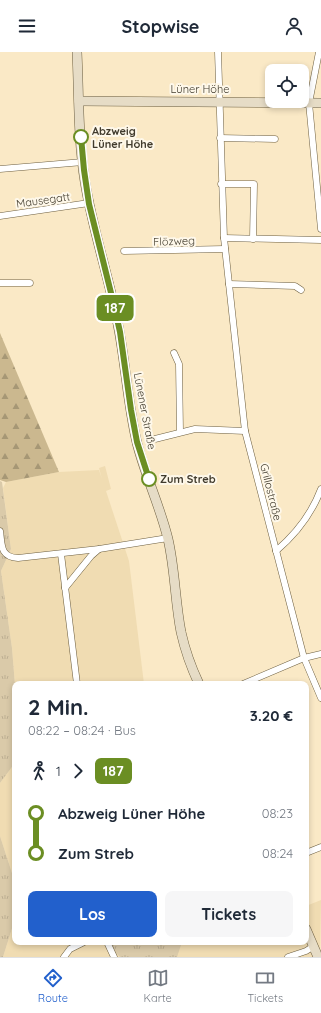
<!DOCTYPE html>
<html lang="de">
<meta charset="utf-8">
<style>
:root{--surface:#fff;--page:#f6f6f7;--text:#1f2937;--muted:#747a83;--line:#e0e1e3;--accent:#2260cc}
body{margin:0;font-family:Quicksand,sans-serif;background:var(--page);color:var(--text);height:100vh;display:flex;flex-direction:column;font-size:15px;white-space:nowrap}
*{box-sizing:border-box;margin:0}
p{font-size:13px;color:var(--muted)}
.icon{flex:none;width:22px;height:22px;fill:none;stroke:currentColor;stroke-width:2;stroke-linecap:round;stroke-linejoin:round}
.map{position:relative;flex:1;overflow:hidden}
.side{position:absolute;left:12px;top:629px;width:297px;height:264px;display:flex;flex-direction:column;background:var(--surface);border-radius:8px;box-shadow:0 2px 6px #0003}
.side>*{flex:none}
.badge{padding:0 8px;border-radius:6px;font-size:14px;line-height:26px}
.buttons{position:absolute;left:265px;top:12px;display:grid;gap:8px}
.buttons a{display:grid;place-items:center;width:44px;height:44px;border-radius:8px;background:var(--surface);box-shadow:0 2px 6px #0003;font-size:20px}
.map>.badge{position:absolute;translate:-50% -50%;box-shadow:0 0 0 2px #fff}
.legs{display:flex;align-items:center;gap:6px;height:44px;padding:0 16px;font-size:13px}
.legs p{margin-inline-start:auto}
.head{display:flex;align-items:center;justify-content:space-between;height:68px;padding:0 16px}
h1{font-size:22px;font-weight:700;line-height:30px}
.button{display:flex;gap:8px;margin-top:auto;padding:8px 16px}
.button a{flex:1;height:46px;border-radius:8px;background:var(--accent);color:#fff;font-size:16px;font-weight:700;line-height:46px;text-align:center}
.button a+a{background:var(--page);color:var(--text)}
ul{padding:0 16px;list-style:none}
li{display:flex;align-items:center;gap:14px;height:40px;font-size:15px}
li i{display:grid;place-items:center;width:6px;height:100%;margin:0 5px;background:currentColor}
li i::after{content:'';width:10px;height:10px;margin:-5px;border:3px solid;border-radius:50%;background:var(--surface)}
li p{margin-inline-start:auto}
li:first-child i{background:linear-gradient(#0000 50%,currentColor 0)}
li:last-child i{background:linear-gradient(currentColor 50%,#0000 0)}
header{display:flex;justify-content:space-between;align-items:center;height:52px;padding:0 16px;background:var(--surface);font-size:18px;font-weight:700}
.tab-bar{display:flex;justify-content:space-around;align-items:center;height:56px;border-top:1px solid var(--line);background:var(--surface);font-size:11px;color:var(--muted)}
.tab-bar a{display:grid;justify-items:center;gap:2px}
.tab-bar .active{color:var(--accent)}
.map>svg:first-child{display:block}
.built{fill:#f0dcb2}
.grass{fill:url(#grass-tufts)}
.forest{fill:url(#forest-firs)}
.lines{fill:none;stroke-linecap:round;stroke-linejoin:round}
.street-casing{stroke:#6d5f40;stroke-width:7}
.secondary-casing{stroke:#6d5f40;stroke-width:10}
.street{stroke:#fff;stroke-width:6}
.secondary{stroke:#e6dcc6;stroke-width:9}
.line-1-casing{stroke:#fff;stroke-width:9}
.line-1{stroke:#6b8e23;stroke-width:6}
.stop-1-dot{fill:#fff;stroke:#6b8e23;stroke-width:2}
.labels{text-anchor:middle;stroke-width:4;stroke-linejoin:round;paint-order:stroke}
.street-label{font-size:11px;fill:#413b2d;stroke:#fef8ea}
.stop-label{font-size:11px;font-weight:bold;fill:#413b2d;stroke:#fef8ea;text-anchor:start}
</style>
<header><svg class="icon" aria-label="menu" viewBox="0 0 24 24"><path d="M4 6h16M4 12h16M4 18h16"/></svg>Stopwise<svg class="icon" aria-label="person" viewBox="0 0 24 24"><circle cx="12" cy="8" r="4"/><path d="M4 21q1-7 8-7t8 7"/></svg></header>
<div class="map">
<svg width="321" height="905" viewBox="0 0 321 905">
<defs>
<pattern id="grass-tufts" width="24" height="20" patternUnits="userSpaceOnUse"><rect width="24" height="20" fill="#dacaa9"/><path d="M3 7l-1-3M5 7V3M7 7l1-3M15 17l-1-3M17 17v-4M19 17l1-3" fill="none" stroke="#bcae92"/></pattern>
<pattern id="forest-firs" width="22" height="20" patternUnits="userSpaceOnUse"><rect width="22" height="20" fill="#cbb88f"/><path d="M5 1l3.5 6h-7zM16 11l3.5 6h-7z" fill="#a69775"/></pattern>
</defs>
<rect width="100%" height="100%" fill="#fae9c6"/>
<g class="built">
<path d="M105 414 111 437 106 439 129 509 144 632 15 633 12 596 1 519 11 497 3 436 6 430 59 420 99 418 102 427 99 416Z"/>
<path d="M15 711V820L12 821 0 784V731Z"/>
<path d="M321 848 320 905H3L15 867V890H306V854Z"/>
</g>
<g class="grass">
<path d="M0 429 2 430 11 497 1 519 12 596 15 633V711L0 731Z"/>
<path d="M0 784 12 821 15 820V867L3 905H0Z"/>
<path d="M110 890H182L177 905H120L116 901Z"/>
</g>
<path class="forest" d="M0 281 59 420 6 430 0 428Z"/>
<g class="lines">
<g class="street-casing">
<g id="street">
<path d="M218 0 224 186 245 379 304 606 321 646"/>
<path d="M319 0 309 51 321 177"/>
<path d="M220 86 275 87"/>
<path d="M0 117 83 110"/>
<path d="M221 132H254L253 187"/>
<path d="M0 164 89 151"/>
<path d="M224 186 321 188"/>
<path d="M124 199 225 197"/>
<path d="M0 231H30"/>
<path d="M229 232 295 234 301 238"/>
<path d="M174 301 179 312 180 380"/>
<path d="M155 387 195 377 245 379"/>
<path d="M0 479C2 493 0 505 18 506L99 497 168 486"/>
<path d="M276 499C296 482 312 461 321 437"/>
<path d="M61 502 77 632"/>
<path d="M65 536 91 504 99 497"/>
<path d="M243 632 304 606 321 602"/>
<path d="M306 801 321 795"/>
<path d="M107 890 114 905"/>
<path d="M64 905 70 897 84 890"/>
<path d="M288 905 306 899 314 894"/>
</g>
</g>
<g class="secondary-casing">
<g id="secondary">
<path d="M77 0C79 43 78 87 85 130 93 180 110 228 119 278 126 316 128 354 137 391 145 423 160 454 168 487 175 517 175 549 181 580 185 598 191 615 199 632"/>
<path d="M79 49 321 51"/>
<path d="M306 877 318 905"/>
</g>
</g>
<use href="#street" class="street"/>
<use href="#secondary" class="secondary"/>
</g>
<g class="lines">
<g class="line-1-casing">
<path id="line-1" d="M81 85 84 118 89 152 114 253 120 280 131 358 137 390 149 427"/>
</g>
<use href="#line-1" class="line-1"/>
</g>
<g class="stop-1-dot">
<circle cx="81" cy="85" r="7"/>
<circle cx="149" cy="427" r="7"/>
</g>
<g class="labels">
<g class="street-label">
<text x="200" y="41">Lüner Höhe</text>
<text transform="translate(43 148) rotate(-8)" y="4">Mausegatt</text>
<text transform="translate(174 189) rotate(-2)" y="4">Flözweg</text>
<text transform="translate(145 359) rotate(79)" y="4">Lünener Straße</text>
<text transform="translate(271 440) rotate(76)" y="4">Grillostraße</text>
</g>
<g class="stop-label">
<text x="92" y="83">Abzweig<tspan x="92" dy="13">Lüner Höhe</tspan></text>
<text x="160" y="431">Zum Streb</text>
</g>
</g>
</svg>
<div class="buttons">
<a><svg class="icon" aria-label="locate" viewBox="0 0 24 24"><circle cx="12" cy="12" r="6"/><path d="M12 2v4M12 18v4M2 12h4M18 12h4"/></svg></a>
</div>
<b class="badge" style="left:115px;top:256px;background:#6b8e23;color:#fff">187</b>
<section class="side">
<div class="head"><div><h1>2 Min.</h1><p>08:22 – 08:24 · Bus</p></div><b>3.20 €</b></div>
<div class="legs"><svg class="icon" aria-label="walk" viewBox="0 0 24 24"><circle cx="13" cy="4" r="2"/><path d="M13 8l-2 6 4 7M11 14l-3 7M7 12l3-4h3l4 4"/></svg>1<svg class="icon" aria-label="forward" viewBox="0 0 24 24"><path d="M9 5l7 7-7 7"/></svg><b class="badge" style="background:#6b8e23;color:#fff">187</b></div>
<ul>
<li><i style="color:#6b8e23"></i><b>Abzweig Lüner Höhe</b><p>08:23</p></li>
<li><i style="color:#6b8e23"></i><b>Zum Streb</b><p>08:24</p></li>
</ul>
<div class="button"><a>Los</a><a>Tickets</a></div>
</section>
</div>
<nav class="tab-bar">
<a class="active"><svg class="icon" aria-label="directions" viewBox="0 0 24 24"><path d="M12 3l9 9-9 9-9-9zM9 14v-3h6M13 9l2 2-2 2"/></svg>Route</a>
<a><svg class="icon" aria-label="map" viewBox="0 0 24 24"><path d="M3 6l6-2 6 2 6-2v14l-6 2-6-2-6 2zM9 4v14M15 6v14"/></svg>Karte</a>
<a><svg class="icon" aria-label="tickets" viewBox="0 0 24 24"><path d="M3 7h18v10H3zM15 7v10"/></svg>Tickets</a>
</nav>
